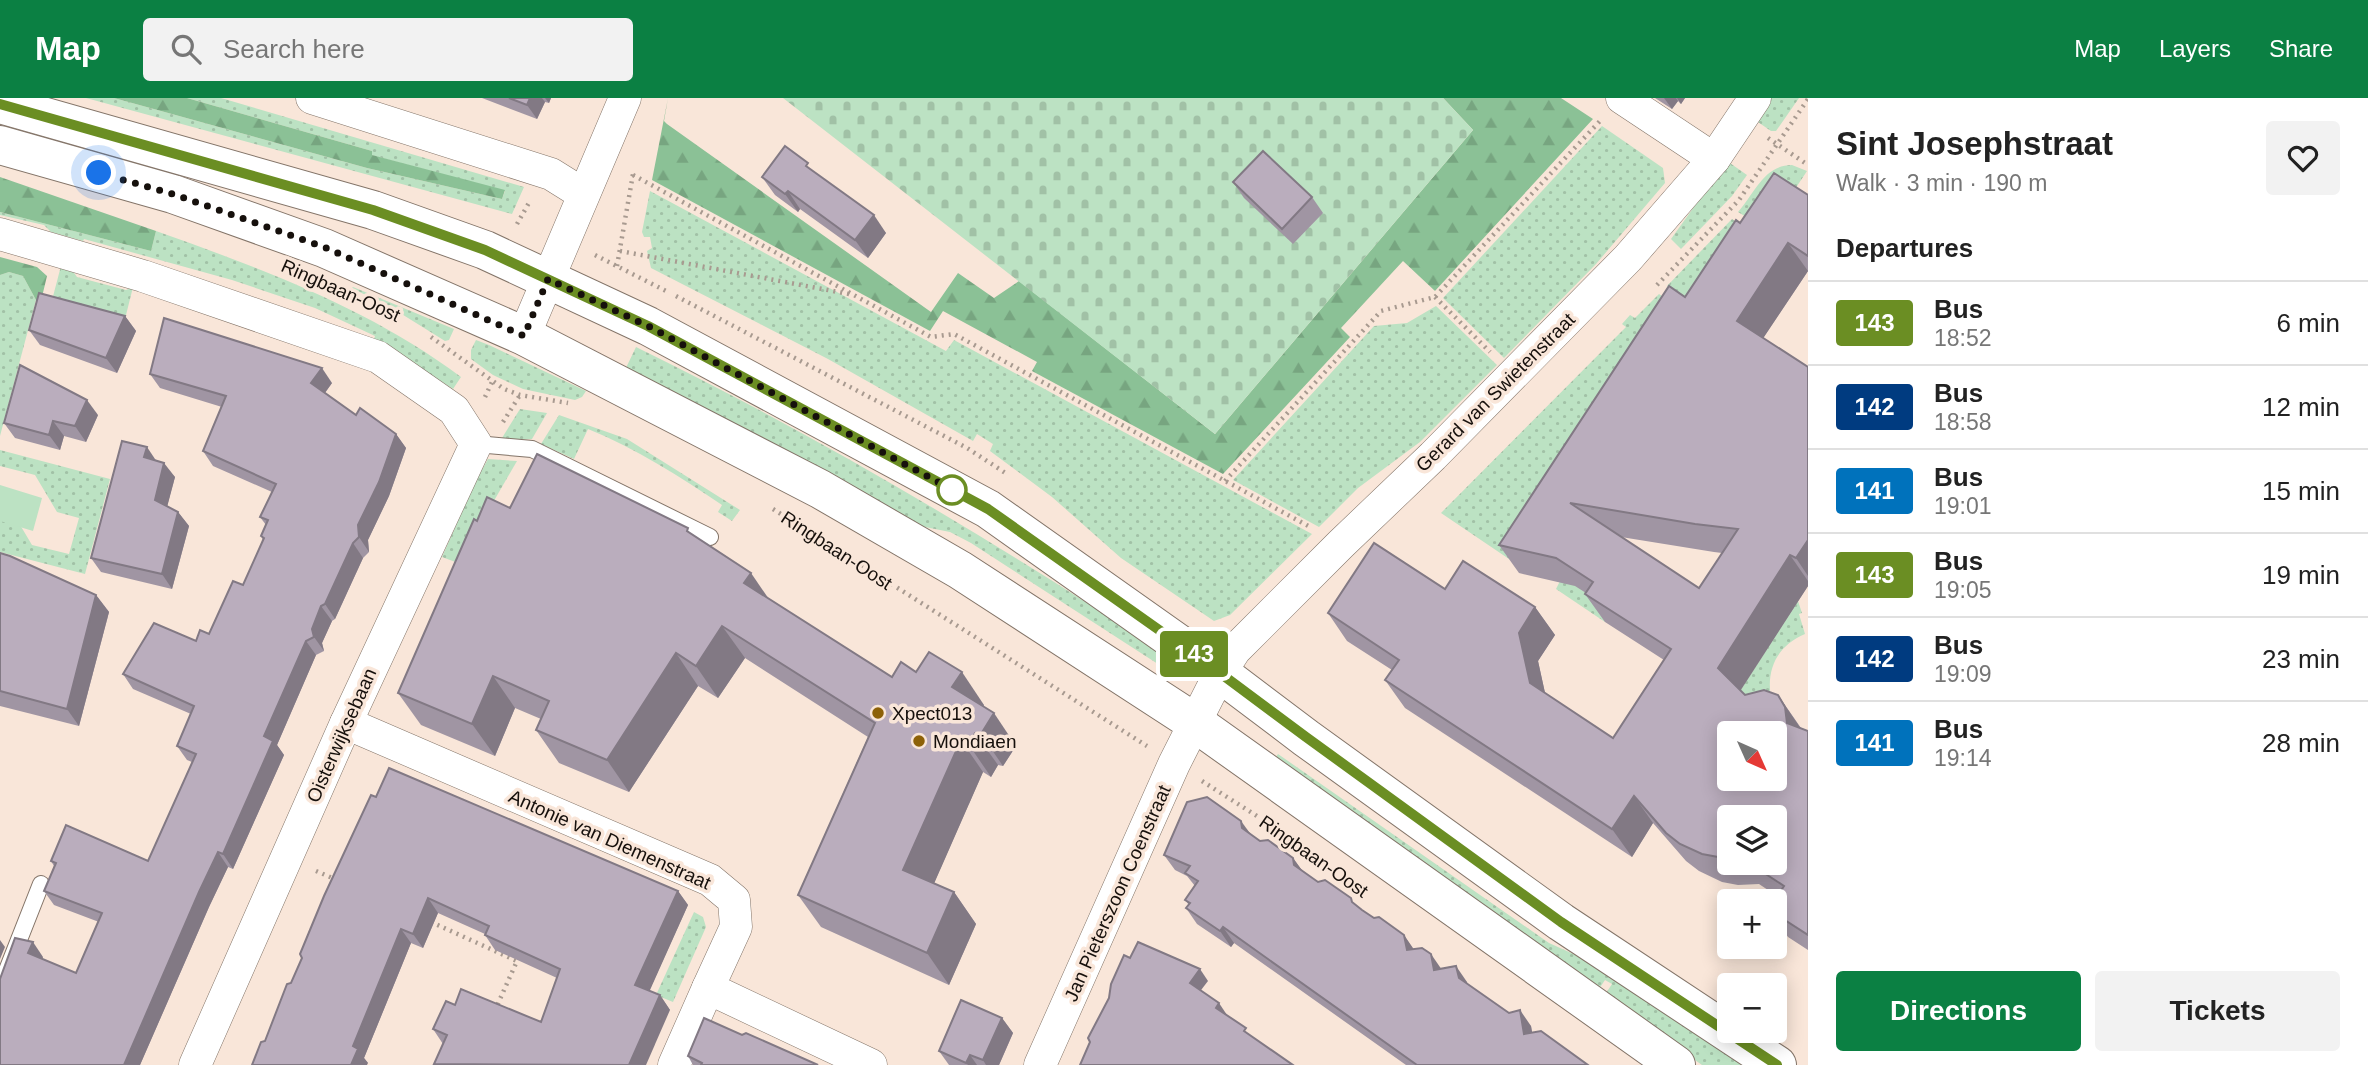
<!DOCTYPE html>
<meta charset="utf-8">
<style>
:root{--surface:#fff;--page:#f2f2f2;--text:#222;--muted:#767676;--line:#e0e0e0;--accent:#0b8043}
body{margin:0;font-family:Helvetica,sans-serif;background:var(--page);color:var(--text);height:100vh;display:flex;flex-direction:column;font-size:26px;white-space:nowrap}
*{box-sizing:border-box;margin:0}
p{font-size:23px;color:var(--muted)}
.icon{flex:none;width:38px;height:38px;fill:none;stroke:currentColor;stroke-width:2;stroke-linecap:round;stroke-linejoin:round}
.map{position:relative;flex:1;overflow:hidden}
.sheet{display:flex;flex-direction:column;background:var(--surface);width:560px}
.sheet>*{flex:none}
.badge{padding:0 14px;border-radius:5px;font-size:24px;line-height:46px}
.needle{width:46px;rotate:135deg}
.tools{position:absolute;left:1717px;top:623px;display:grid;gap:14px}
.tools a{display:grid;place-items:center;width:70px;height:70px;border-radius:7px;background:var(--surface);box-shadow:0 4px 18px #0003;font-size:35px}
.you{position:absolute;width:35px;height:35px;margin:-18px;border:5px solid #fff;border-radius:50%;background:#1a73e8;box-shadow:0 0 0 10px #1a73e833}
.map>.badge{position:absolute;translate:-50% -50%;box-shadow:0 0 0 4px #fff}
h2{padding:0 28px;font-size:26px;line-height:63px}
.round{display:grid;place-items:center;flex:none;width:74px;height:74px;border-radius:7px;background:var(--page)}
.headline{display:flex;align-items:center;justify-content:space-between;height:119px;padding:0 28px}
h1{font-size:33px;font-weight:600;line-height:52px}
.cta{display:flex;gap:14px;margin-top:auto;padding:14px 28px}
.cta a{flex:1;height:80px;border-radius:7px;background:var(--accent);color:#fff;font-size:28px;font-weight:600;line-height:80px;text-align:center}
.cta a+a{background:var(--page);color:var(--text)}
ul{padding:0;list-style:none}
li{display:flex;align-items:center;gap:21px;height:84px;padding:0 28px;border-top:2px solid var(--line)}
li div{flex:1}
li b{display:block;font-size:26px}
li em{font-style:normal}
li .badge{min-width:77px;font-weight:700;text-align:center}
header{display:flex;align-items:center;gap:42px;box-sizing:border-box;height:98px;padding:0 35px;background:var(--accent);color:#fff}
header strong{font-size:33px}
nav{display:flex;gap:38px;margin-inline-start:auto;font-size:24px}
.search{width:490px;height:63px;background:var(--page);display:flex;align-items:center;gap:18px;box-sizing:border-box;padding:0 24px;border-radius:7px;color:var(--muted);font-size:26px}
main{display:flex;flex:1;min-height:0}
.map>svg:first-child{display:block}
.grass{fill:url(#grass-dots)}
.forest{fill:url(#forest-firs)}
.cemetery{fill:url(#cemetery-stones)}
.green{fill:#bce2c3}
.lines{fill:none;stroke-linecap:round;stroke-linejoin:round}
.lane-casing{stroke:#837468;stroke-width:18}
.street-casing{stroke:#837468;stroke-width:33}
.secondary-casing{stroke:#837468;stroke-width:40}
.path{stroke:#a89a90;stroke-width:4.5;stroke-dasharray:2 5;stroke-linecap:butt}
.lane{stroke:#fff;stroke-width:16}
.street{stroke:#fff;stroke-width:32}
.secondary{stroke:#fff;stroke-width:38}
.wall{fill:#a095a3;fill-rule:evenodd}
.shaded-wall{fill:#827984}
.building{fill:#baadbd;stroke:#827984;stroke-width:2;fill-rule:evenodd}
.line-casing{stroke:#fff;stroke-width:16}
.line{stroke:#6b8e23;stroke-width:10}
.walk{stroke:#16100c;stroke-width:7;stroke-dasharray:0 12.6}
.stop-dot{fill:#fff;stroke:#6b8e23;stroke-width:3.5}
.poi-dot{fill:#8d6107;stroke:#f9e6d9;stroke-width:2.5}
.labels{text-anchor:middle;stroke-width:7;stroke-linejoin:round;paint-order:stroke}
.street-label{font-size:19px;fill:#16100c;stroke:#f9e6d9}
.poi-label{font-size:19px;fill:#16100c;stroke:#f9e6d9;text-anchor:start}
</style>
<header>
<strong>Map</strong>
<div class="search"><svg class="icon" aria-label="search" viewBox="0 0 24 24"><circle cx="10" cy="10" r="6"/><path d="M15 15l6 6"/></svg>Search here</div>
<nav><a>Map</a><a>Layers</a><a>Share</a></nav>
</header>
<main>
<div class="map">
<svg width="1808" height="967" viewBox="0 0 1808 967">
<defs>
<pattern id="grass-dots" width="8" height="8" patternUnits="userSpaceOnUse" patternTransform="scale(1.75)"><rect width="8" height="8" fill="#bce2c3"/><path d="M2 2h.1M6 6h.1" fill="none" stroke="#a1c1a6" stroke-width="1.8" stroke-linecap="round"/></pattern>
<pattern id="forest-firs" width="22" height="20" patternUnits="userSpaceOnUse" patternTransform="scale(1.75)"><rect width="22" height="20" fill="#8bc196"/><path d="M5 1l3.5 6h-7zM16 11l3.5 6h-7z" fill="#77a580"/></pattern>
<pattern id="cemetery-stones" width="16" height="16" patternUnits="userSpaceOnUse" patternTransform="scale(1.75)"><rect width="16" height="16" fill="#bce2c3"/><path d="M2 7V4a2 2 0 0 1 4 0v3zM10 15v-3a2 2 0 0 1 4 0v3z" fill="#a1c1a6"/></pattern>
</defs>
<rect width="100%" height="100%" fill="#f9e6d9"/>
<g class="grass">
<path d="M86 0H114L367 70 502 101 505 93 371 57 372 53 187 0H221L524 89 512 116Z"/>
<path d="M1770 0H1799L1776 33H1771L1755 22Z"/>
<path d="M1602 28 1663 70 1665 85 1596 166 1504 260 1443 200Z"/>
<path d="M1727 63 1747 77 1732 98 1681 151 1671 141Z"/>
<path d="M1792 67 1807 73 1768 132 1738 114C1755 95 1764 67 1792 67Z"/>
<path d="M650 93 946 253 954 242 1312 436 1230 517 1214 523 1121 460 1052 399 990 353 993 346 977 336 973 343 828 261 651 170 647 153 652 150 650 139H644L642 134Z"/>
<path d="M0 114 151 153 156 133C263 171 370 211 461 279L453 291 374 241 375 238 315 210 232 182 84 141 83 143 51 134 44 127 0 117Z"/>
<path d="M1732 121 1758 138 1707 215 1667 188Z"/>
<path d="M62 164 67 165 77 179 126 192 133 189 123 229 50 210Z"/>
<path d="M9 174 23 178 36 202 0 338V177Z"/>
<path d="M353 189 454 231 449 242 445 243 400 215 352 190Z"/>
<path d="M1659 196 1684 213 1509 461 1441 415 1626 229 1622 226 1630 217 1635 220Z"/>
<path d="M1436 208 1497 267 1420 344 1358 390 1319 429 1233 382 1374 228 1407 225Z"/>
<path d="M476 242 489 247 586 293 582 299 575 302 523 291 493 277 471 261V252Z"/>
<path d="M636 249C818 338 991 441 1160 552L1176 567 1182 578 1178 579 971 445 950 434 915 427 624 274Z"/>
<path d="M520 311 547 315 532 341 504 342 502 340Z"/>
<path d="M559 317 627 341 740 412 732 423 718 414 722 407C679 378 637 351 588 331L574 361 541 346Z"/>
<path d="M0 352 110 381 85 476 0 454V407L10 410 32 447 69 456 79 420 57 414 35 377 0 368Z"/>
<path d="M488 361 517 363 458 465 442 459 475 384Z"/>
<path d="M1562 479 1613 512 1605 524 1556 491Z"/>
<path d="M1798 503 1802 515 1799 516 1805 536C1777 548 1766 571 1771 600L1727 613Z"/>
<path d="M1278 656 1549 845 1607 871 1751 967H1702L1604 898 1612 886 1605 882 1597 894 1272 665Z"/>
<path d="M694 814 703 819 706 829 673 904 656 897Z"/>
</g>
<g class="forest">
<path d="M114 0H187L372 53V57L505 92 502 101 367 70Z"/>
<path d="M668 0 664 23 667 26 931 214 958 175 994 200 1019 183 1215 336 1473 32 1443 0H1561L1593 21 1435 193 1403 163 1341 230 1350 239 1223 376 1032 273 1037 264 943 213 930 233 652 82Z"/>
<path d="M0 79 156 133 151 153 0 114Z"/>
<path d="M0 159 37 169 47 178 41 203 36 202 23 178 9 174 0 177Z"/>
</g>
<path class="cemetery" d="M783 0H1443L1473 32 1215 336Z"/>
<path class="green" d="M0 387 42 400 33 433 0 423Z"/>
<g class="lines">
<g class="lane-casing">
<g id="lane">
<path d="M476 346 532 351 710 439"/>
<path d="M0 890 41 786"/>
</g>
</g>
<g class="street-casing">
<g id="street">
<path d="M312 0 551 76 583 96"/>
<path d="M1622 0 1714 61"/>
<path d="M0 136 143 178 378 259 454 312 476 346 346 625 195 967"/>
<path d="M524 238 625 0"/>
<path d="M346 625 710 782 734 802 736 829 708 890 871 967"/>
<path d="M674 967 708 890"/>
<path d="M1040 967 1174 666 1220 575 1235 552 1341 446 1433 358 1628 160 1714 61 1755 0"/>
</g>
</g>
<g class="secondary-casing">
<g id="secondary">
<path d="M0 6 373 112 485 152 648 228 988 411 1220 575 1306 640 1561 824 1777 967"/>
<path d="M0 47 173 96 324 150 524 238 820 391 960 472 1194 624 1676 967"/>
</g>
</g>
<g class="path">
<path d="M1768 40 1808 67"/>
<path d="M633 77 931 239 954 236 1312 430"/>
<path d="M517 126 530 103"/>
<path d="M620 153 849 196"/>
<path d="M595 157 668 194"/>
<path d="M617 168 633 76"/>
<path d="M1657 187 1739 102 1808 1"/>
<path d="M676 198 967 350 1007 376"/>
<path d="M1435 199 1490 254"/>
<path d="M431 239 504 291 520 297 568 305"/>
<path d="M485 299 492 284"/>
<path d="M503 324 520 297"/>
<path d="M1225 383 1381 213 1435 199 1600 23"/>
<path d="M773 411 1147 648"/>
<path d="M1202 683 1271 727"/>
<path d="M316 773 337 782"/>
<path d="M431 824 517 863 496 910"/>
</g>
<use href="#lane" class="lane"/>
<use href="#street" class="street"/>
<use href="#secondary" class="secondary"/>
</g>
<g class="wall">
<path d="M482 0H551L549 5 545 4 537 21Z"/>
<path d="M1655 0H1685L1681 6 1678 3 1672 11Z"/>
<path d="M813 73 886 135 868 160 800 111 798 114 775 97 762 79Z"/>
<path d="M1233 84 1312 99 1323 115 1293 146 1244 100Z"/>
<path d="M1808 97V173L1763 240 1808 269V488L1740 592 1745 597H1778L1801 630 1808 633V852L1788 839 1774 819V803L1777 798 1759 786 1738 787 1722 784 1699 773 1686 763 1653 725 1632 759 1405 610 1385 582 1392 572 1347 543 1328 515 1445 491 1535 509 1555 537 1538 563 1545 595 1613 640 1664 562 1605 524 1585 496 1586 495 1575 488 1519 475 1499 447 1740 125ZM1621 439 1714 454 1722 455 1699 490ZM1729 719 1774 765H1729Z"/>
<path d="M125 218 136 233 117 275 40 247 29 232Z"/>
<path d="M150 276 332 285 325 295 356 317 396 336 406 350 389 398 368 442 369 454 363 460 335 521 332 523 322 545 324 553 316 557 277 647 284 657 233 771 228 769 209 809 140 967H0V881L43 859 42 861 76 875 99 824 54 807 44 793 54 768 51 763H148L192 664 187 662 177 648 191 616 133 591 123 576 196 543 209 536 243 487 263 442 261 438 266 427 260 419 272 394 213 368 203 353 222 309 160 290Z"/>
<path d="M98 317 86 344 64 338 60 352 15 340 4 325Z"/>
<path d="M156 362 175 379 167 408 178 414 189 428 172 491 101 474 91 460Z"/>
<path d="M510 410 693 437 768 500 892 579 916 574 984 607 983 609 1016 648 1003 668 998 667 991 679 983 674 934 785 954 794 976 826 949 887 821 829 798 797 868 639 745 560 718 600 698 588 629 694 559 665 536 632 541 621 515 610 495 658 421 627 398 595 477 423Z"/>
<path d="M0 455 96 497 109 514 79 628 0 608Z"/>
<path d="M376 699 678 793 688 807 649 893 660 897 670 912 443 946 433 931 541 924 557 880 495 852 485 837V836L438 815 423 850 411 845 364 960 368 965 265 943Z"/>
<path d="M1249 735 1260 743 1293 760 1303 774 1318 784 1356 808 1374 820 1404 837 1413 851 1441 871 1467 884V886L1509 915 1531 928 1532 935 1588 967H1406L1234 845 1231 849 1197 826 1186 810 1189 807 1185 802 1195 788 1187 778 1175 772 1164 757Z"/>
<path d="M1002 920 1013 935 999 967H949L939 953Z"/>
<path d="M742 937 818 967H693L688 958Z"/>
</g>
<g class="shaded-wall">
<path d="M530 0H542L545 4 537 21 527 7Z"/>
<path d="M545 0H551L549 5Z"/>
<path d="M1664 0H1676L1678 3 1672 11Z"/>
<path d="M1677 0H1685L1681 6Z"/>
<path d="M788 93 800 111 798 114 785 96Z"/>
<path d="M874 117 886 135 868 160 855 142Z"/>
<path d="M1788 145 1808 173 1756 251 1737 223Z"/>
<path d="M125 218 136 233 117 275 106 260Z"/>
<path d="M322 270 332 285 321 300 311 285Z"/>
<path d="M87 302 98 317 86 344 75 328Z"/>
<path d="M53 323 64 338 60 352 49 337Z"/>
<path d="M396 336 406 350 389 398 368 442 369 454 359 439 358 427Z"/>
<path d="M147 349 157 364 144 359Z"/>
<path d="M164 365 175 379 165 417 155 402Z"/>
<path d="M178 414 189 428 172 491 162 476Z"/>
<path d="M1808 442V478L1796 460Z"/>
<path d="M353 445 363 460 335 521 325 506Z"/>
<path d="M1790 457 1808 483V488L1737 598 1718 570Z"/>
<path d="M751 475 773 507 744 485Z"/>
<path d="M96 497 109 514 79 628 67 611Z"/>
<path d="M321 508 332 523 322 545 324 553 314 539 312 531Z"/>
<path d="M1535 509 1555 537 1538 563 1549 613 1530 585 1519 535Z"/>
<path d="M722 528 745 560 718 600 696 568Z"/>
<path d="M306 543 316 557 277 647 284 657 233 771 223 756 264 638Z"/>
<path d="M676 555 698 588 629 694 607 662Z"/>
<path d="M962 574 984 607 975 621 952 589Z"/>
<path d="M493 578 515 610 495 658 472 626Z"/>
<path d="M1778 597 1797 625 1805 637 1787 625Z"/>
<path d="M994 615 1016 648 1003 668 981 636Z"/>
<path d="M975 635 998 667 991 679 969 647Z"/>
<path d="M961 642 983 674 926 804 903 772Z"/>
<path d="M1634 698 1653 725 1632 759 1612 731Z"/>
<path d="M1241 723 1252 738 1242 730Z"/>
<path d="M218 754 228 769 209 809 140 967H124L199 794Z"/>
<path d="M1293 760 1304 775 1294 767Z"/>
<path d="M678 793 688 807 646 901 635 887Z"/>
<path d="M954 794 976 826 949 887 927 855Z"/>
<path d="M428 800 438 815 423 850 413 836Z"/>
<path d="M1223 829 1234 845 1231 849 1220 833Z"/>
<path d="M401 831 411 845 364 960 368 965 367 967H351L353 948Z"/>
<path d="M1404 837 1415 853 1407 852Z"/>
<path d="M0 842 5 849 0 861Z"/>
<path d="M33 844 43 859 39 869 28 855Z"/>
<path d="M1431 856 1442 872H1434Z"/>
<path d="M1456 868 1467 884 1469 895 1459 880Z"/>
<path d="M1200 871 1208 883 1198 896 1190 885Z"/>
<path d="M660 897 670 912 646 967H629Z"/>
<path d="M1219 905 1227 917 1224 921 1216 910Z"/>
<path d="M1520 912 1531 928 1535 951 1524 936Z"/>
<path d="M1002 920 1013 935 999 967H986L983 962Z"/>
<path d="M970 957 977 967H968L966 965Z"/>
</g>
<g class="building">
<path d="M509 0H530L527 7Z"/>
<path d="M785 48 808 65 806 68 874 117 855 142 788 93 785 96 762 79Z"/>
<path d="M1263 53 1312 99 1282 131 1233 84Z"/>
<path d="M1774 75 1808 97V158L1788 145 1737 223 1808 269V442L1796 460 1790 457 1718 570 1745 597 1764 592 1778 597 1785 609 1787 625 1808 633V837L1774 815V803L1784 788 1749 765H1774V719H1729V759H1718L1702 756 1680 746 1666 735 1634 698 1612 731 1385 582 1399 562 1328 515 1374 445 1445 491 1463 463 1535 509 1519 535 1530 585 1613 640 1671 551 1585 496 1593 484 1556 460 1499 447 1669 188 1685 199 1736 122 1740 125ZM1570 405 1695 426 1738 431 1699 490ZM1729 635H1774V681H1729Z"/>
<path d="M39 195 125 218 106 260 29 232Z"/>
<path d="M164 220 322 270 311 285 356 317 360 310 396 336 379 384 358 427 359 439 353 445 325 506 321 508 312 531 314 539 306 543 264 638 273 643 223 756 218 754 199 794 124 967H0V881L15 840 33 844 28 855 76 875 102 815 44 793 56 765 51 763 66 727 148 763 196 656 177 648 194 608 123 576 154 525 196 543 200 532 209 536 233 483 243 487 264 440 261 438 268 422 260 419 276 386 203 353 226 298 150 276Z"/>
<path d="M20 267 87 302 75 328 53 323 49 337 4 325Z"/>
<path d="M122 343 147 349 144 359 164 365 155 402 178 414 162 476 91 460Z"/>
<path d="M537 356 688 430 687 433 751 475 744 485 892 579 901 564 916 574 929 554 962 574 952 589 994 615 981 636 975 635 969 647 961 642 903 772 954 794 927 855 798 797 875 625 722 528 696 568 676 555 607 662 536 632 549 603 493 578 472 626 398 595 474 421 477 423 487 399 510 410Z"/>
<path d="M0 455 10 458 96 497 67 611 0 593Z"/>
<path d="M389 670 678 793 635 887 660 897 629 967 434 966 447 937 433 931 446 903 455 907 461 891 541 924 560 871 485 837 489 828 428 800 413 836 401 831 353 948 358 951 351 967H252L261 944 265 943 287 886 291 885 302 860 300 856 324 798 371 697 376 699Z"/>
<path d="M1207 699 1241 723 1242 730 1260 743 1268 742 1293 760 1294 767 1318 784 1325 782 1351 800 1352 804 1362 812 1374 820 1379 819 1404 837 1407 852 1422 850 1431 856 1434 872 1456 868 1459 880 1509 915 1520 912 1524 936 1541 933 1588 967H1417L1223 829 1220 833 1186 810 1190 805 1185 802 1198 783 1185 775 1190 768 1164 757 1187 704Z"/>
<path d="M1138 844 1200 871 1190 885 1219 905 1216 910 1246 930 1244 933 1293 967H1080L1090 944 1088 940 1109 900 1111 886 1124 857 1130 860Z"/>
<path d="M961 902 1002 920 983 962 970 957 966 965 939 953Z"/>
<path d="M704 920 742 937 746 935 818 967H701L702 965 688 958Z"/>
</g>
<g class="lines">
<g class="line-casing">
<path id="line" d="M0 6 373 112 485 152 648 228 988 411 1220 575 1306 639 1561 824 1777 967"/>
</g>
<use href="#line" class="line"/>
<path class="walk" d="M99 75 173 96 324 149 524 238 548 181 648 228 964 398 952 392"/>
</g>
<circle class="stop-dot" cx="952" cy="392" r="14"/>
<g class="poi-dot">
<circle cx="878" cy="615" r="7"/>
<circle cx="919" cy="643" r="7"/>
</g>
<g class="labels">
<g class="street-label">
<text transform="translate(341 192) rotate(24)" y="7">Ringbaan-Oost</text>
<text transform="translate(1495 294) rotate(-45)" y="7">Gerard van Swietenstraat</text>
<text transform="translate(837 452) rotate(33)" y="7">Ringbaan-Oost</text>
<text transform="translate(341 637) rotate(-66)" y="7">Oisterwijksebaan</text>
<text transform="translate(610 741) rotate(24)" y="7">Antonie van Diemenstraat</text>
<text transform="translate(1314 758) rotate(35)" y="7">Ringbaan-Oost</text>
<text transform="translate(1117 795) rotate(-66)" y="7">Jan Pieterszoon Coenstraat</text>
</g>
<g class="poi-label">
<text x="892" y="622">Xpect013</text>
<text x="933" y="650">Mondiaen</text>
</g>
</g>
</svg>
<div class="tools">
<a><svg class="needle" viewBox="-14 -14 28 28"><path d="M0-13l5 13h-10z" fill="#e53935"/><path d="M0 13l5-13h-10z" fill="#767676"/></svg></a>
<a><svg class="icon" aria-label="layers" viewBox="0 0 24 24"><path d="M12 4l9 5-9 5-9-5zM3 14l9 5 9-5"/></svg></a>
<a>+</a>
<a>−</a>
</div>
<div class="you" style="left:99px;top:75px"></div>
<b class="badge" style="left:1194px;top:556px;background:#6b8e23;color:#fff">143</b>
</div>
<section class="sheet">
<div class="headline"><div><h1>Sint Josephstraat</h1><p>Walk · 3 min · 190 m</p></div><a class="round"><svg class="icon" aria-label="heart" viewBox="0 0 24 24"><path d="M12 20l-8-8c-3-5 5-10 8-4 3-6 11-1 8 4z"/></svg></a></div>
<h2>Departures</h2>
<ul>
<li><span class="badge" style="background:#6b8e23;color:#fff">143</span><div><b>Bus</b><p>18:52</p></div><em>6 min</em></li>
<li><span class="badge" style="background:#003b80;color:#fff">142</span><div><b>Bus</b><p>18:58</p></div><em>12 min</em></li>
<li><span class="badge" style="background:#0072bc;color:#fff">141</span><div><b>Bus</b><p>19:01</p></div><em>15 min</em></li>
<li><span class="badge" style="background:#6b8e23;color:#fff">143</span><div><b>Bus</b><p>19:05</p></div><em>19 min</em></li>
<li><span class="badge" style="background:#003b80;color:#fff">142</span><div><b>Bus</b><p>19:09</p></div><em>23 min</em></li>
<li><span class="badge" style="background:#0072bc;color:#fff">141</span><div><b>Bus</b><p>19:14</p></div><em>28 min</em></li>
</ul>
<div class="cta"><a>Directions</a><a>Tickets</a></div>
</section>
</main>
